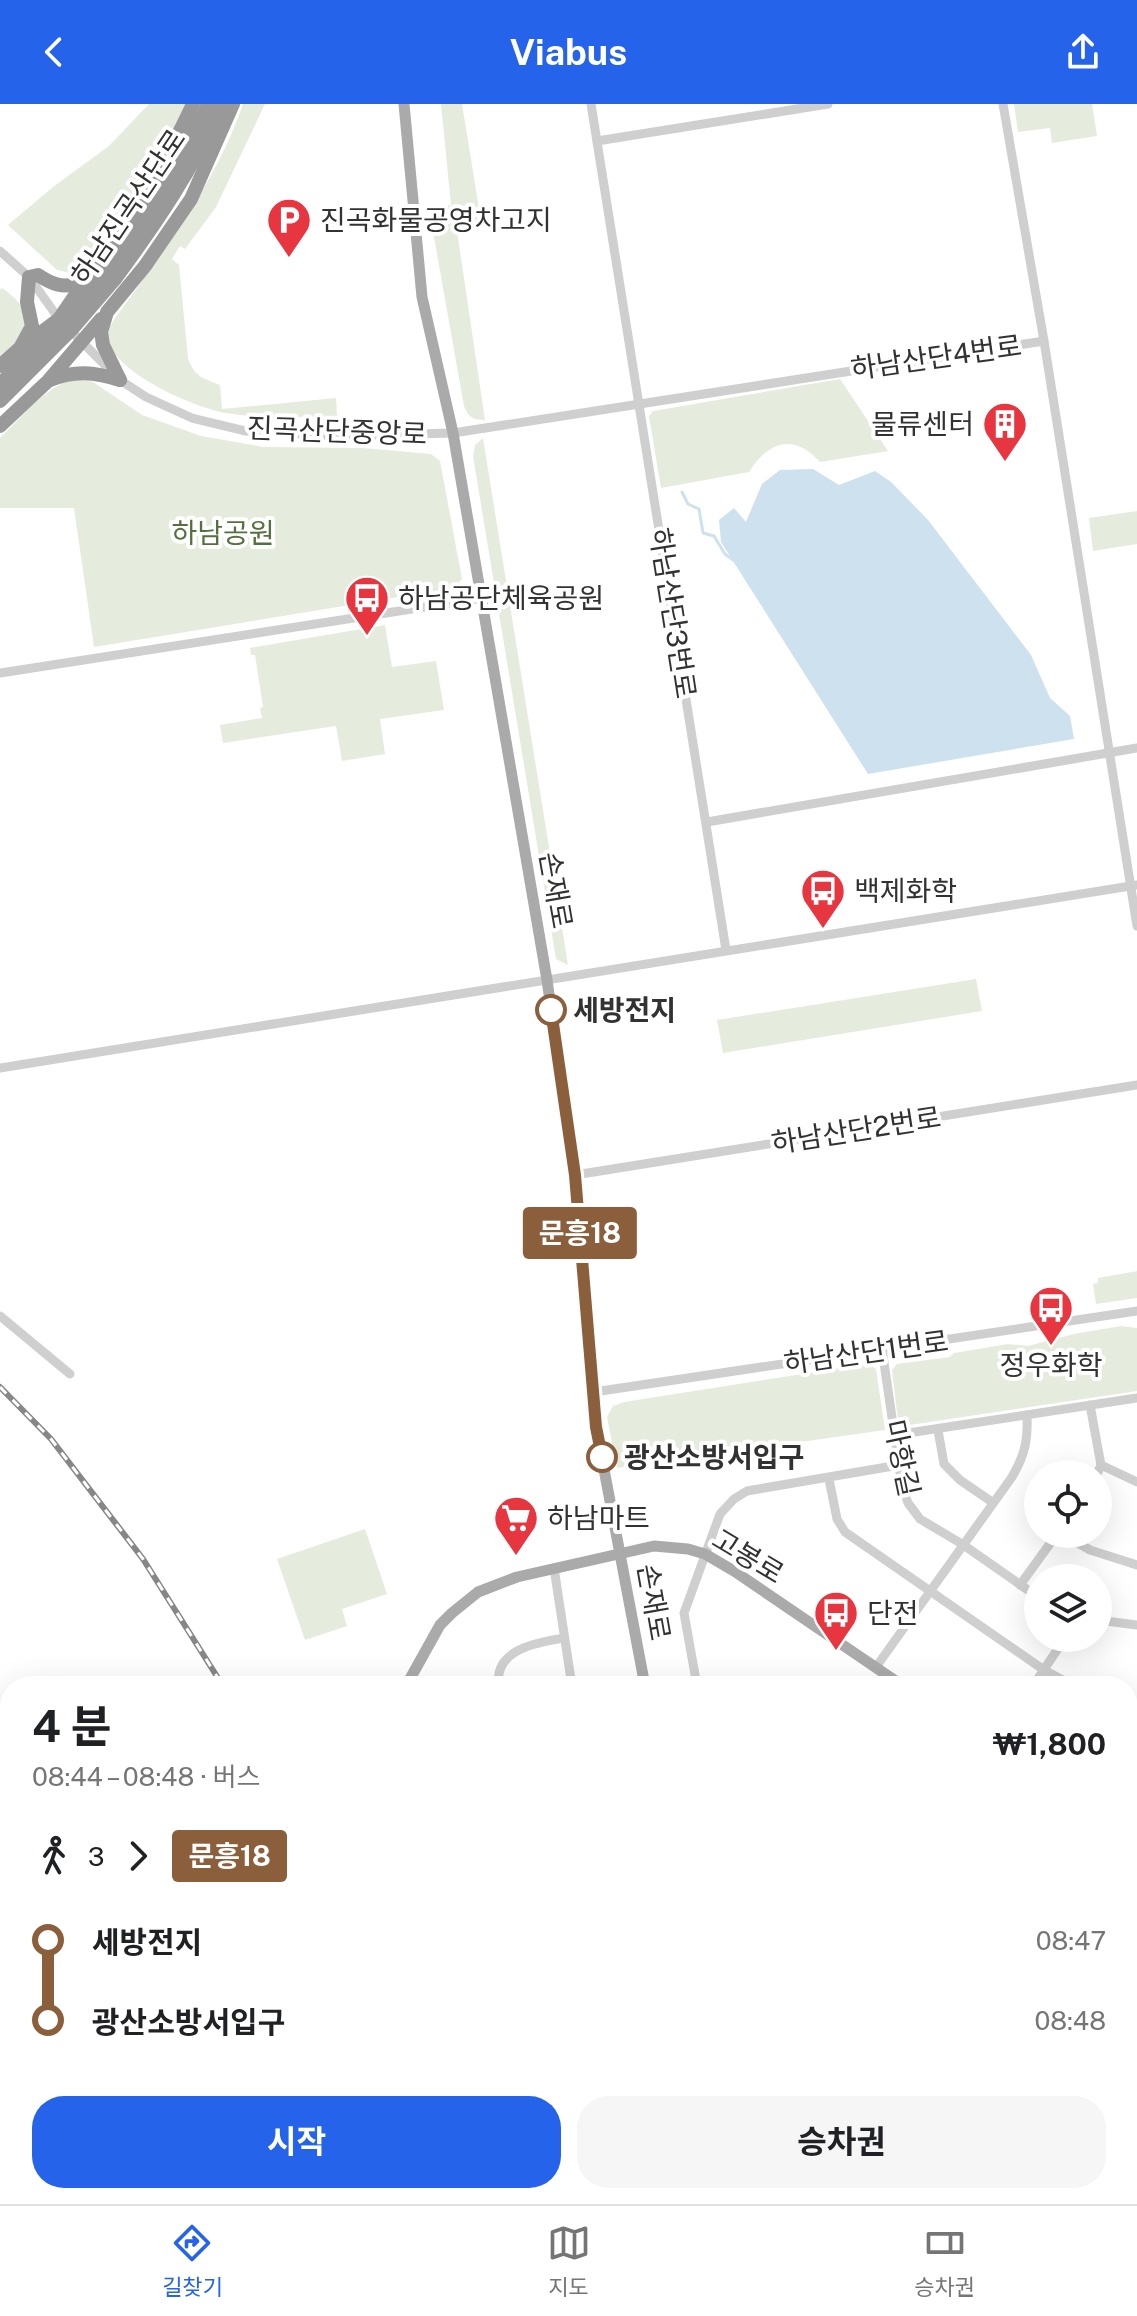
<!DOCTYPE html>
<html lang="ko">
<meta charset="utf-8">
<style>
:root{--surface:#fff;--page:#f6f6f6;--text:#202124;--muted:#757577;--line:#e0e0e0;--accent:#2563eb}
body{margin:0;font-family:"Public Sans","Noto Sans KR",sans-serif;background:var(--page);color:var(--text);height:100vh;display:flex;flex-direction:column;font-size:30px;white-space:nowrap}
*{box-sizing:border-box;margin:0}
p{font-size:26px;color:var(--muted)}
.icon{flex:none;width:44px;height:44px;fill:none;stroke:currentColor;stroke-width:2;stroke-linecap:round;stroke-linejoin:round}
.map{position:relative;flex:1;overflow:hidden}
.sheet{position:absolute;left:0px;top:1572px;width:1138px;height:528px;display:flex;flex-direction:column;background:var(--surface);border-radius:32px 32px 0 0;box-shadow:0 8px 32px #0002}
.sheet>*{flex:none}
.badge{padding:0 16px;border-radius:6px;font-size:28px;line-height:52px}
.buttons{position:absolute;left:1024px;top:1356px;display:grid;gap:16px}
.buttons a{display:grid;place-items:center;width:88px;height:88px;border-radius:50%;background:var(--surface);box-shadow:0 8px 32px #0002;font-size:40px}
.map>.badge{position:absolute;translate:-50% -50%;box-shadow:0 0 0 4px #fff}
.legs{display:flex;align-items:center;gap:12px;height:88px;padding:0 32px;font-size:26px}
.legs p{margin-inline-start:auto}
.head{display:flex;align-items:center;justify-content:space-between;height:136px;padding:0 32px}
h1{font-size:44px;font-weight:700;line-height:60px}
.button{display:flex;gap:16px;margin-top:auto;padding:16px 32px}
.button a{flex:1;height:92px;border-radius:32px;background:var(--accent);color:#fff;font-size:32px;font-weight:700;line-height:92px;text-align:center}
.button a+a{background:var(--page);color:var(--text)}
ul{padding:0 32px;list-style:none}
li{display:flex;align-items:center;gap:28px;height:80px;font-size:30px}
li i{display:grid;place-items:center;width:12px;height:100%;margin:0 10px;background:currentColor}
li i::after{content:'';width:20px;height:20px;margin:-10px;border:6px solid;border-radius:50%;background:var(--surface)}
li p{margin-inline-start:auto}
li:first-child i{background:linear-gradient(#0000 50%,currentColor 0)}
li:last-child i{background:linear-gradient(currentColor 50%,#0000 0)}
header{display:flex;justify-content:space-between;align-items:center;height:104px;padding:0 32px;background:var(--accent);color:#fff;font-size:36px;font-weight:700}
.tab-bar{display:flex;justify-content:space-around;align-items:center;height:112px;border-top:2px solid var(--line);background:var(--surface);font-size:22px;color:var(--muted)}
.tab-bar a{display:grid;justify-items:center;gap:4px}
.tab-bar .selected{color:var(--accent)}
.map>svg:first-child{display:block}
.green{fill:#e5ecde}
.water{fill:#cde1ee}
.lines{fill:none;stroke-linecap:round;stroke-linejoin:round}
.stream{stroke:#cde1ee;stroke-width:3}
.major-tunnel{stroke:#d6d6d6;stroke-width:11;stroke-dasharray:11 5.5;stroke-linecap:butt}
.minor{stroke:#cfcfcf;stroke-width:9}
.major{stroke:#aaa;stroke-width:11}
.highway{stroke:#999;stroke-width:14}
.rail-casing{stroke:#878787;stroke-width:6}
.rail{stroke:#fff;stroke-width:3;stroke-dasharray:9;stroke-linecap:butt}
.highway-bridge{stroke:#999;stroke-width:14}
.line-1-casing{stroke:#fff;stroke-width:18}
.line-1{stroke:#8b5e3c;stroke-width:12}
.stop-1-dot{fill:#fff;stroke:#8b5e3c;stroke-width:4}
.labels{text-anchor:middle;stroke-width:8;stroke-linejoin:round;paint-order:stroke}
.street-label{font-size:28px;fill:#323232;stroke:#fff}
.poi-label{font-size:28px;fill:#323232;stroke:#fff;text-anchor:start}
.park-label{font-size:28px;fill:#54703e;stroke:#fff}
.stop-label{font-size:28px;font-weight:bold;fill:#323232;stroke:#fff;text-anchor:start}
</style>
<header><svg class="icon" aria-label="back" viewBox="0 0 24 24"><path d="M15 5l-7 7 7 7"/></svg>Viabus<svg class="icon" aria-label="share" viewBox="0 0 24 24"><path d="M12 15V3M7 8l5-5 5 5M5 13v7h14v-7"/></svg></header>
<div class="map">
<svg width="1137" height="2100" viewBox="0 0 1137 2100">
<rect width="100%" height="100%" fill="#fff"/>
<g class="green">
<path d="M149 0H187L163 47 120 113 83 162 66 168 57 166 8 121 53 83 109 42Z"/>
<path d="M243 0H265L216 103 185 145 180 142 172 155 179 161 188 254C194 272 202 274 220 281L222 305 336 294 337 312C300 313 263 315 226 309 195 304 115 269 108 236 106 228 111 220 116 213 164 146 216 79 243 0Z"/>
<path d="M441 0H462L482 123 457 127 485 316C473 316 468 313 464 302L429 105 451 101Z"/>
<path d="M1014 0H1092L1097 32 1052 39 1050 24 1018 28Z"/>
<path d="M2 184C40 210 26 230 0 257V186Z"/>
<path d="M79 274 93 278 142 311 201 332 264 343 363 344 431 350 440 357 462 475 454 484 94 543 74 404H0V334C23 312 48 279 79 274Z"/>
<path d="M840 275 888 347 820 358C793 328 768 338 749 368L661 384 649 312 653 307Z"/>
<path d="M483 334 568 861 556 855 473 352 475 341Z"/>
<path d="M1137 407V440L1093 447 1089 414Z"/>
<path d="M385 521 392 563 436 557 444 606 380 615 385 650 342 657 336 622 223 639 220 621 262 614 260 604 263 603 255 551H251L250 544Z"/>
<path d="M976 875 982 907 723 949 717 916Z"/>
<path d="M1137 1167V1194L1096 1200 1093 1180 1098 1179V1174Z"/>
<path d="M1121 1222 1137 1224V1287L903 1322 898 1317 892 1266 897 1260 950 1253 954 1249 1008 1240 1028 1242 1074 1230Z"/>
<path d="M860 1261 872 1262 876 1265 885 1326 617 1364 607 1313 613 1302 624 1298Z"/>
<path d="M365 1425 387 1490 342 1505 347 1522 305 1536 277 1455Z"/>
</g>
<path class="water" d="M813 365 839 381 875 367 891 378 928 416 1031 551 1050 594 1070 612 1074 635 868 670 721 438 719 416 734 404 746 418 762 380 780 366Z"/>
<g class="lines">
<g class="stream">
<path d="M682 388 688 400 699 405 703 429 714 432 725 450 736 458"/>
<path d="M0 1769 10 1786"/>
<path d="M190 2090 198 2100"/>
</g>
<path class="major-tunnel" d="M0 1809 10 1815"/>
<g class="minor">
<path d="M591 0 726 846"/>
<path d="M1003 0 1044 237 1137 822"/>
<path d="M597 37 828 0"/>
<path d="M0 147 29 173 59 215 120 276 146 293 192 314 246 327 338 332 453 329 1044 237"/>
<path d="M0 569 483 494"/>
<path d="M707 718 1137 644"/>
<path d="M0 964 1137 781"/>
<path d="M575 1071 1137 981"/>
<path d="M0 1212 70 1270"/>
<path d="M882 1245 902 1382 908 1399 920 1415 962 1440 1038 1493"/>
<path d="M594 1288 1137 1207"/>
<path d="M1090 1301 1101 1361 1097 1370"/>
<path d="M938 1326 944 1360 960 1376 992 1398"/>
<path d="M895 1331 1137 1294"/>
<path d="M1101 1361 1137 1378"/>
<path d="M829 1375 837 1415 845 1428 1044 1566 1074 1582"/>
<path d="M1062 1430 1090 1446 1137 1461"/>
<path d="M554 1464 572 1582"/>
<path d="M1020 1481 1057 1430"/>
<path d="M1098 1516 1137 1521"/>
<path d="M876 1563 1012 1373C1025 1351 1028 1336 1027 1311"/>
<path d="M499 1582C493 1545 539 1538 564 1534"/>
<path d="M697 1582 684 1509 720 1410 734 1395 747 1387 899 1361"/>
<path d="M1033 1582 1065 1534"/>
<path d="M1128 1600 1137 1602"/>
<path d="M1128 1748 1137 1750"/>
<path d="M1128 1801 1137 1803"/>
<path d="M1128 1859 1137 1862"/>
<path d="M1128 1934 1137 1933"/>
<path d="M161 2090 168 2100"/>
<path d="M555 2090 557 2093"/>
</g>
<g class="major">
<path d="M404 0 422 193 453 329 547 876 575 1071 596 1323 645 1582"/>
<path d="M406 1582 440 1521 452 1509 478 1488 517 1473 654 1442 688 1445 705 1450 734 1467 903 1582"/>
<path d="M1128 1703 1137 1705"/>
<path d="M1128 2001 1137 1999"/>
<path d="M741 2090 743 2100"/>
</g>
<g class="highway">
<path d="M105 167C144 115 182 59 208 0"/>
<path d="M115 175C155 121 195 63 221 0"/>
<path d="M23 242 59 215 87 174"/>
<path d="M0 262 20 244 32 222 27 198 29 173 38 171C50 179 64 186 79 178 109 162 177 35 193 0"/>
<path d="M50 276C75 266 94 268 120 276"/>
<path d="M120 276 103 241 101 228 107 208 145 162 191 95 233 0"/>
<path d="M0 322 48 277 101 215"/>
</g>
<g class="rail-casing">
<g id="rail">
<path d="M0 1283 51 1335 143 1455 223 1582"/>
<path d="M0 1704 10 1718"/>
<path d="M0 1724 10 1737"/>
<path d="M267 2090 275 2100"/>
<path d="M520 2090 526 2100"/>
</g>
</g>
<use href="#rail" class="rail"/>
<g class="highway-bridge">
<path d="M0 280 66 217 105 167"/>
<path d="M0 297 73 224 115 175"/>
</g>
</g>
<g class="lines">
<g class="line-1-casing">
<path id="line-1" d="M551 906 575 1071 596 1323 602 1353"/>
</g>
<use href="#line-1" class="line-1"/>
</g>
<defs>
<g id="parking-pin" transform="scale(2.3)"><path d="M0 17L-7.5 6A9.5 9.5 0 1 1 7.5 6Z" fill="#e83640" stroke="#fff"/><path d="M-3.5-5.5H1a3.5 3.5 0 0 1 0 7H-1V5.5H-3.5ZM-1-3.4V-.6H.8a1.4 1.4 0 0 0 0-2.8Z" fill="#fff"/></g>
<g id="building-pin" transform="scale(2.3)"><path d="M0 17L-7.5 6A9.5 9.5 0 1 1 7.5 6Z" fill="#e83640" stroke="#fff"/><path d="M-4-6H4V6H1V3H-1V6H-4ZM-2.5-4.3h1.7v1.8h-1.7ZM.8-4.3h1.7v1.8H.8ZM-2.5-1h1.7V.8h-1.7ZM.8-1h1.7V.8H.8Z" fill="#fff"/></g>
<g id="bus-pin" transform="scale(2.3)"><path d="M0 17L-7.5 6A9.5 9.5 0 1 1 7.5 6Z" fill="#e83640" stroke="#fff"/><path d="M-5-6H5V4H4V6H2V4H-2V6H-4V4H-5ZM-3.5-4V0h7V-4ZM-3.5 1.2v1.5H-2V1.2ZM2 1.2v1.5H3.5V1.2Z" fill="#fff"/></g>
<g id="supermarket-pin" transform="scale(2.3)"><path d="M0 17L-7.5 6A9.5 9.5 0 1 1 7.5 6Z" fill="#e83640" stroke="#fff"/><path d="M-6-5.5h2.5l.6 2H6L4.5 2H-2.5L-4.4-4H-6ZM-1.5 3.2a1.3 1.3 0 1 0 .1 0ZM3 3.2a1.3 1.3 0 1 0 .1 0Z" fill="#fff"/></g>
</defs>
<g fill-rule="evenodd">
<use href="#parking-pin" x="289" y="116"/>
<use href="#building-pin" x="1005" y="320"/>
<use href="#bus-pin" x="367" y="494"/>
<use href="#bus-pin" x="823" y="787"/>
<use href="#bus-pin" x="1051" y="1204"/>
<use href="#supermarket-pin" x="516" y="1414"/>
<use href="#bus-pin" x="836" y="1509"/>
</g>
<g class="stop-1-dot">
<circle cx="551" cy="906" r="14"/>
<circle cx="602" cy="1353" r="14"/>
</g>
<g class="labels">
<g class="street-label">
<text transform="translate(128 103) rotate(-56)" y="10">하남진곡산단로</text>
<text transform="translate(936 253) rotate(-8)" y="10">하남산단4번로</text>
<text transform="translate(337 327) rotate(2)" y="10">진곡산단중앙로</text>
<text transform="translate(673 509) rotate(81)" y="10">하남산단3번로</text>
<text transform="translate(556 786) rotate(80)" y="10">손재로</text>
<text transform="translate(856 1026) rotate(-9)" y="10">하남산단2번로</text>
<text transform="translate(866 1248) rotate(-8)" y="10">하남산단1번로</text>
<text transform="translate(902 1354) rotate(78)" y="10">마항길</text>
<text transform="translate(748 1452) rotate(31)" y="10">고봉로</text>
<text transform="translate(654 1498) rotate(80)" y="10">손재로</text>
</g>
<g class="poi-label">
<text x="320" y="126">진곡화물공영차고지</text>
<text x="974" y="330" text-anchor="end">물류센터</text>
<text x="398" y="504">하남공단체육공원</text>
<text x="854" y="797">백제화학</text>
<text x="1051" y="1271" text-anchor="middle">정우화학</text>
<text x="547" y="1424">하남마트</text>
<text x="867" y="1519">단전</text>
</g>
<g class="park-label">
<text x="223" y="439">하남공원</text>
</g>
<g class="stop-label">
<text x="573" y="916">세방전지</text>
<text x="624" y="1363">광산소방서입구</text>
</g>
</g>
</svg>
<div class="buttons">
<a><svg class="icon" aria-label="locate" viewBox="0 0 24 24"><circle cx="12" cy="12" r="6"/><path d="M12 2v4M12 18v4M2 12h4M18 12h4"/></svg></a>
<a><svg class="icon" aria-label="layers" viewBox="0 0 24 24"><path d="M12 4l9 5-9 5-9-5zM3 14l9 5 9-5"/></svg></a>
</div>
<b class="badge" style="left:580px;top:1129px;background:#8b5e3c;color:#fff">문흥18</b>
<section class="sheet">
<div class="head"><div><h1>4 분</h1><p>08:44 – 08:48 · 버스</p></div><b>₩1,800</b></div>
<div class="legs"><svg class="icon" aria-label="walk" viewBox="0 0 24 24"><circle cx="13" cy="4" r="2"/><path d="M13 8l-2 6 4 7M11 14l-3 7M7 12l3-4h3l4 4"/></svg>3<svg class="icon" aria-label="forward" viewBox="0 0 24 24"><path d="M9 5l7 7-7 7"/></svg><b class="badge" style="background:#8b5e3c;color:#fff">문흥18</b></div>
<ul>
<li><i style="color:#8b5e3c"></i><b>세방전지</b><p>08:47</p></li>
<li><i style="color:#8b5e3c"></i><b>광산소방서입구</b><p>08:48</p></li>
</ul>
<div class="button"><a>시작</a><a>승차권</a></div>
</section>
</div>
<nav class="tab-bar">
<a class="selected"><svg class="icon" aria-label="directions" viewBox="0 0 24 24"><path d="M12 3l9 9-9 9-9-9zM9 14v-3h6M13 9l2 2-2 2"/></svg>길찾기</a>
<a><svg class="icon" aria-label="map" viewBox="0 0 24 24"><path d="M3 6l6-2 6 2 6-2v14l-6 2-6-2-6 2zM9 4v14M15 6v14"/></svg>지도</a>
<a><svg class="icon" aria-label="tickets" viewBox="0 0 24 24"><path d="M3 7h18v10H3zM15 7v10"/></svg>승차권</a>
</nav>
